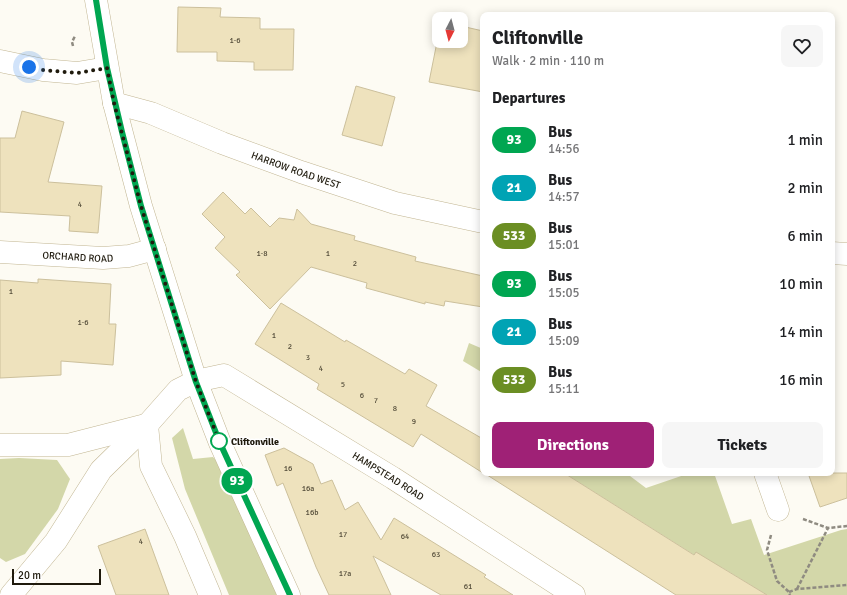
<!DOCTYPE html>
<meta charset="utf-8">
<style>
:root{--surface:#fff;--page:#f6f6f6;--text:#202124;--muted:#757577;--accent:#9f2176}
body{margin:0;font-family:Signika,sans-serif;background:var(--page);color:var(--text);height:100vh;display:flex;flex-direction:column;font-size:15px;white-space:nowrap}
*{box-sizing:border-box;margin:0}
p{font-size:13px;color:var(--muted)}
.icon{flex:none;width:22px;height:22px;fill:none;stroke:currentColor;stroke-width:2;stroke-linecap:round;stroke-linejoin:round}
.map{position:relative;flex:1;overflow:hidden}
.details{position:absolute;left:480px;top:12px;width:355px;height:464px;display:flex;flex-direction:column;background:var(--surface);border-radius:8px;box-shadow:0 2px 10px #0003}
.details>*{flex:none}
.badge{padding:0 8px;border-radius:13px;font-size:14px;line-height:26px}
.needle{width:26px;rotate:186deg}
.tools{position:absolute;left:432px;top:12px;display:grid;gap:8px}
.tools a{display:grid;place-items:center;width:36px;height:36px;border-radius:8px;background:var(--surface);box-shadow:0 2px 10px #0003;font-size:20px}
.scale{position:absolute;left:12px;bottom:10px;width:89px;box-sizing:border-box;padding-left:4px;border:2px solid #1f1a0d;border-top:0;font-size:11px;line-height:14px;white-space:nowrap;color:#1f1a0d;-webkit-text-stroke:3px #fff;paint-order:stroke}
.you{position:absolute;width:20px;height:20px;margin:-10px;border:3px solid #fff;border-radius:50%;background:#1a73e8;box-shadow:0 0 0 6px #1a73e833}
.map>.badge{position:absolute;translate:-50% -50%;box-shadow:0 0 0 2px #fff}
h2{padding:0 12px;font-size:15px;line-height:36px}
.round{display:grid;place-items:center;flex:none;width:42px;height:42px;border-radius:8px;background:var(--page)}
.headline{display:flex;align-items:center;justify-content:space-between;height:68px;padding:0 12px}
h1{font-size:19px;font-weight:800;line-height:30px}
.primary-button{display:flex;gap:8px;margin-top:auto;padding:8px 12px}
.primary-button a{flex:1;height:46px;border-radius:8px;background:var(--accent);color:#fff;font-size:16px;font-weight:800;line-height:46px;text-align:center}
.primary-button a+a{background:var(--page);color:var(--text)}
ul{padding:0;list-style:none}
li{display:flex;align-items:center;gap:12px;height:48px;padding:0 12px}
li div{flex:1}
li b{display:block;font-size:15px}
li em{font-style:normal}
li .badge{min-width:44px;font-weight:700;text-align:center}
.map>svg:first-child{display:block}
.green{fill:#d3d7a9}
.building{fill:#eee2bd;stroke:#ccc09c}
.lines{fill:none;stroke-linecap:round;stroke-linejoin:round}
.minor-casing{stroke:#c2b693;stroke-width:23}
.major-casing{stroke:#c2b693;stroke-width:23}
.path{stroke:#8f8b81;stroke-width:2.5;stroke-dasharray:4 2;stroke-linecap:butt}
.minor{stroke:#fff;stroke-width:22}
.major{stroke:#fff;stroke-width:22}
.line-casing{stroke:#fff;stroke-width:9}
.line{stroke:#00a651;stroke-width:6}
.walk{stroke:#1f1a0d;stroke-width:4;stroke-dasharray:0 7.2}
.stop-dot{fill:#fff;stroke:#00a651;stroke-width:2}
.labels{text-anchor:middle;stroke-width:3;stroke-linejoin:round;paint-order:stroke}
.number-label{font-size:8px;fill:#534c39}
.street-label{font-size:10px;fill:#1f1a0d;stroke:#fff}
.stop-label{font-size:10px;font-weight:bold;fill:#1f1a0d;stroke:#fff;text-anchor:start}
</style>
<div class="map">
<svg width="847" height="595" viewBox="0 0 847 595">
<rect width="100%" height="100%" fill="#fdfbf3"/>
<g class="green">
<path d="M469 343 483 349V373L463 361Z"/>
<path d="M183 428 193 459 213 457 224 469 279 595H229L185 489 172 438Z"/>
<path d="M19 458 57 460 70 479 58 509 25 554 6 562 0 558V459Z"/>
<path d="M564 473H626L646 488 690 473H714L732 524 751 519 764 555 841 530 847 529V595H767L721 567 718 570Z"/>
</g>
<g class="building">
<path d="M178 7 221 8 220 17 260 18V29H294L293 70H254V62L217 61V52H177Z"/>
<path d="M461 26 483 31V92L429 82 439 32V41H461Z"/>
<path d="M356 86 395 97 382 146 342 135Z"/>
<path d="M22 111 64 122 48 182 102 186 98 233 69 231 70 216 0 212V138H15Z"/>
<path d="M223 192 245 214 251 208 270 227 279 218 294 220 297 209 311 224 355 236 354 240 416 257 415 261 483 276V307L445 301 444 306 425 302V304L366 288 367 283 311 267 270 309 236 275 240 272 215 248 225 237 202 214Z"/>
<path d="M38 279 111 284 109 324H116L113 365 61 361V375L0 378V280L38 283Z"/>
<path d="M281 303 345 342 346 340 405 374 409 369 437 385 426 406 483 439V473L421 434 413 447 317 389 319 384 255 344Z"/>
<path d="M284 448 313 464 321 484 332 480 345 510 358 502 381 540 394 518 486 575 484 577 513 595H441L373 556 391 595H329L316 567 283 483 277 486 265 455Z"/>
<path d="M484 473H564L694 555 696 552 767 595H676Z"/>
<path d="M808 473H847V498L820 507Z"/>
<path d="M145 529 169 595H116L98 546Z"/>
</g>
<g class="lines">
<g class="minor-casing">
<g id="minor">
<path d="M0 61 43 70 77 73 107 68"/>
<path id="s1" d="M114 103 151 113 222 143 301 172 395 203 483 222"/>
<path id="s2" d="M0 252 103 258 129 256 155 249"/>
<path d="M832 253 847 254"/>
<path d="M147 425 151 466 185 536 210 595"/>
<path d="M0 445H68L146 425"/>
<path d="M765 473 778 510"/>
<path id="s3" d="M11 595 56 541 101 470 147 425 178 390 196 381 224 375 393 478 574 595"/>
</g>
</g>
<g class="major-casing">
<path id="major" d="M96 0 114 103 141 206 196 381 220 443 289 595"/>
</g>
<g class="path">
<path d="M73 46 72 42 75 36"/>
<path d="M803 519 828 528 847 526"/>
<path d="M771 535 767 550 777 581 789 592 790 595"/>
<path d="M797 589 828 528"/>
<path d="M789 592 797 589 847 585"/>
</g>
<use href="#minor" class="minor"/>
<use href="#major" class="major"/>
</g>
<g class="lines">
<g class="line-casing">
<path id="line" d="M96 0 107 68 122 132 141 206 196 382 220 443 290 595"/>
</g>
<use href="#line" class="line"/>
<path class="walk" d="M29 67 43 70 77 73 107 68 114 103 141 206 196 382 220 443 219 441"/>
</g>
<circle class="stop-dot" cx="219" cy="441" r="8"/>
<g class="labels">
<g class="number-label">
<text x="235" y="43">1-6</text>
<text x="80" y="207">4</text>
<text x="262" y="256">1-8</text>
<text x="328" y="256">1</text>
<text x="355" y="266">2</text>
<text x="11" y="294">1</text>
<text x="83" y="325">1-6</text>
<text x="274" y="338">1</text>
<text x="290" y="349">2</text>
<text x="308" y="360">3</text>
<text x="321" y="371">4</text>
<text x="343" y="387">5</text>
<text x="362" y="398">6</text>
<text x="376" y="403">7</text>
<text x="395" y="411">8</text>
<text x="414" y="424">9</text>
<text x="288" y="471">16</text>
<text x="308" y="491">16a</text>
<text x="312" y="515">16b</text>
<text x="343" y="537">17</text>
<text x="405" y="539">64</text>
<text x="141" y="544">4</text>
<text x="436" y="557">63</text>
<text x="345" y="576">17a</text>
<text x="468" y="589">61</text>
</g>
<g class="street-label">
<text dy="4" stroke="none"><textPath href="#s1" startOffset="194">HARROW ROAD WEST</textPath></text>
<text dy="4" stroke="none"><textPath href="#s2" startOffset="78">ORCHARD ROAD</textPath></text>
<text dy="4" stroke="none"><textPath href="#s3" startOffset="507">HAMPSTEAD ROAD</textPath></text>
</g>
<g class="stop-label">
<text x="231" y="445">Cliftonville</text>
</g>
</g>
</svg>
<div class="tools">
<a><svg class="needle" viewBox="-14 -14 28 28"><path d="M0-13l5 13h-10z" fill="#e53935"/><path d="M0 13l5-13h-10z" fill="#757577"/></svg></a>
</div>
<div class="scale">20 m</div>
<div class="you" style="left:29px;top:67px"></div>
<b class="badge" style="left:237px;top:481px;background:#00a651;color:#fff">93</b>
<section class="details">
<div class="headline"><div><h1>Cliftonville</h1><p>Walk · 2 min · 110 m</p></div><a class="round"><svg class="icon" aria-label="heart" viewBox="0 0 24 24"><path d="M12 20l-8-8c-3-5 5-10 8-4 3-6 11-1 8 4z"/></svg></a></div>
<h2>Departures</h2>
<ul>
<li><span class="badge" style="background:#00a651;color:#fff">93</span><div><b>Bus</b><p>14:56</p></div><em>1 min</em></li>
<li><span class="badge" style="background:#00a3b4;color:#fff">21</span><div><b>Bus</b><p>14:57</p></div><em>2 min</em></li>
<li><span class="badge" style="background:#6b8e23;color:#fff">533</span><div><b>Bus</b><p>15:01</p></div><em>6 min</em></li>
<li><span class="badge" style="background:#00a651;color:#fff">93</span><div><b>Bus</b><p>15:05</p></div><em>10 min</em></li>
<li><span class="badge" style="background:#00a3b4;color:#fff">21</span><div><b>Bus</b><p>15:09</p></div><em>14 min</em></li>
<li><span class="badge" style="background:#6b8e23;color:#fff">533</span><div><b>Bus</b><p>15:11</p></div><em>16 min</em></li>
</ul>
<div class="primary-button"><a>Directions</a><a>Tickets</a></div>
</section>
</div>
